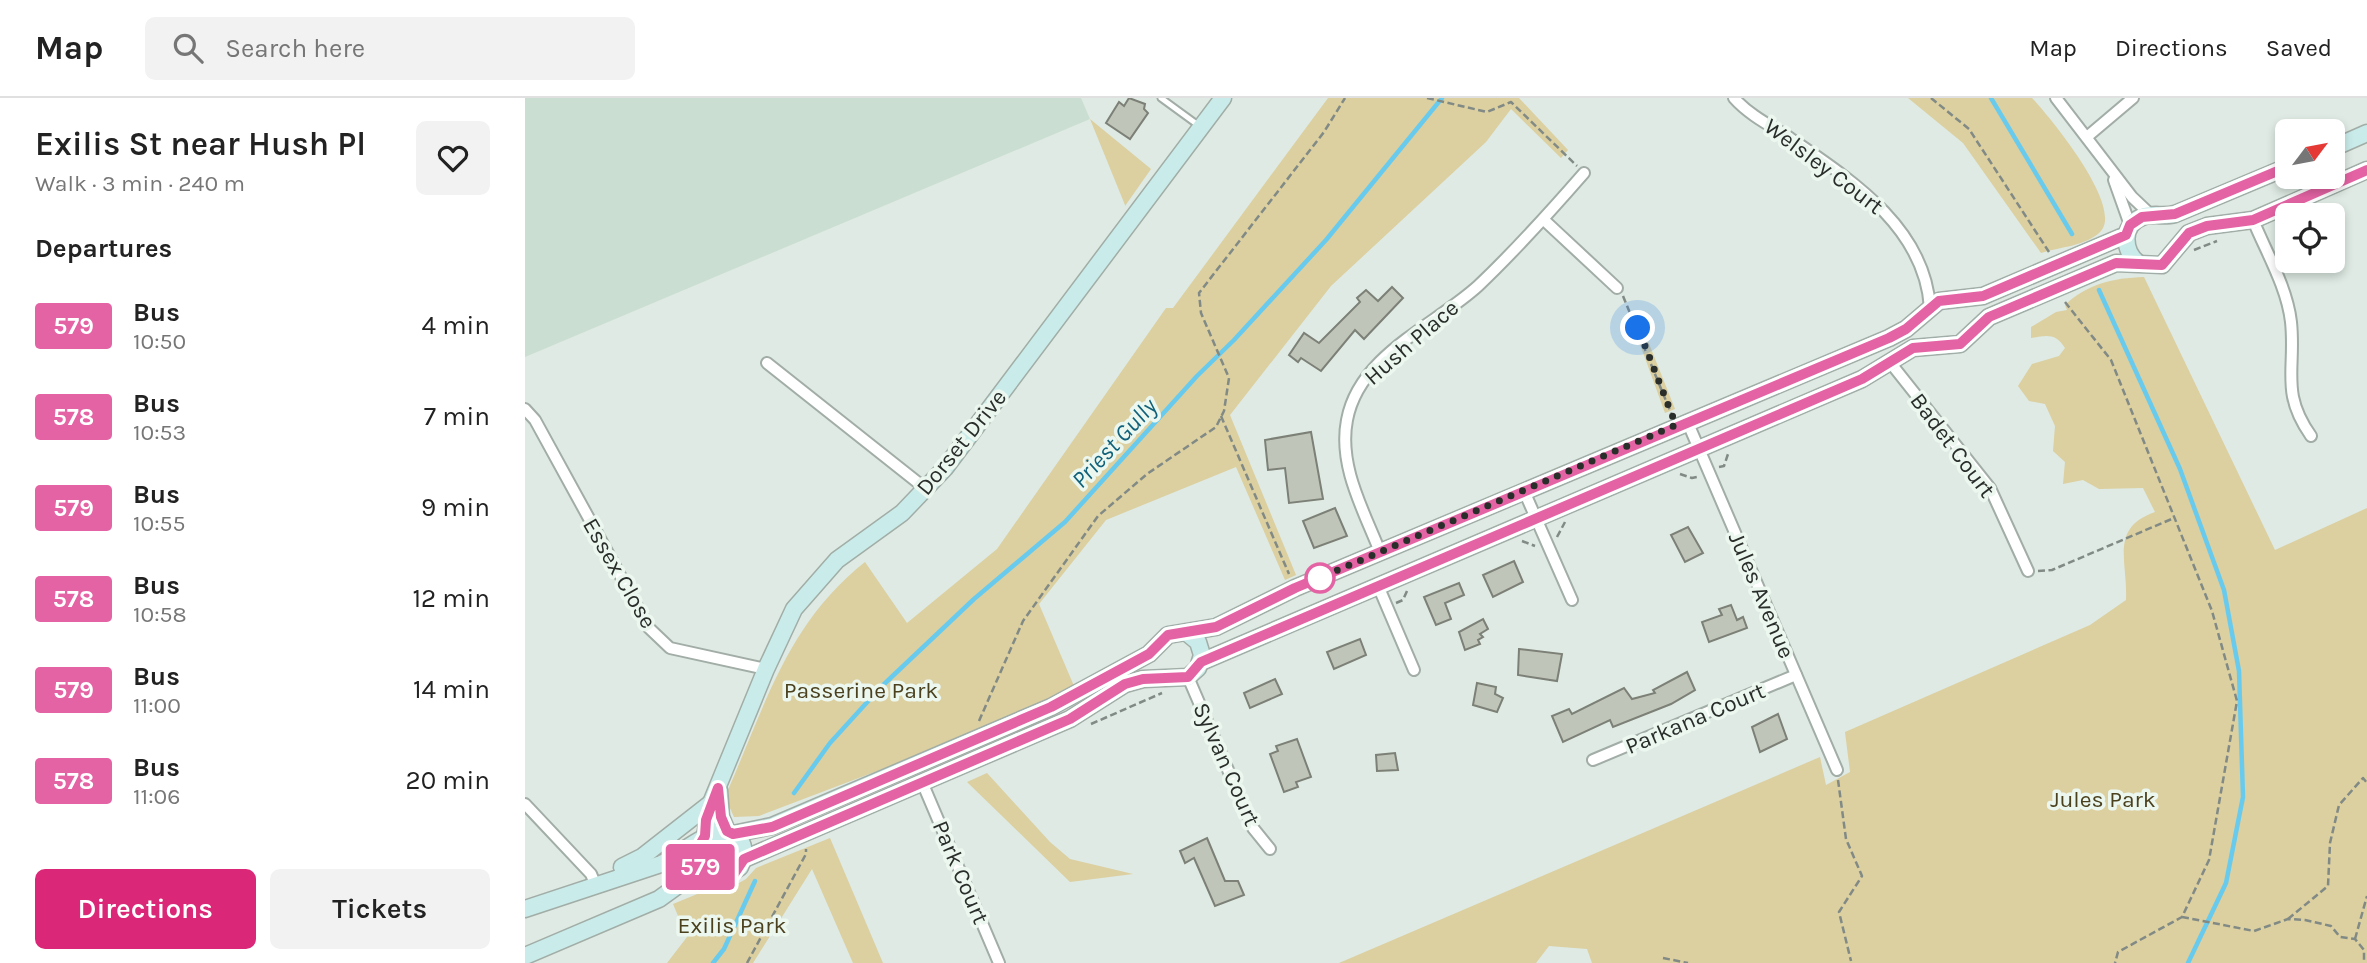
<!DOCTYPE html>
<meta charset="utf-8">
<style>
:root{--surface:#fff;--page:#f2f2f2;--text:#222;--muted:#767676;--line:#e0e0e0;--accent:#db2777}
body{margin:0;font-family:Karla,sans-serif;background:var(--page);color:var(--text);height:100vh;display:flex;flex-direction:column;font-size:26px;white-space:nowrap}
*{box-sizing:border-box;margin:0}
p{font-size:23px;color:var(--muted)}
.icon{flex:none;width:38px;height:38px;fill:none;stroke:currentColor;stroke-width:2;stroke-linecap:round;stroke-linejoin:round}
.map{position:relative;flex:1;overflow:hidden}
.drawer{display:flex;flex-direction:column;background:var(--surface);width:525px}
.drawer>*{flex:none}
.badge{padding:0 14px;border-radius:5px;font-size:24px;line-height:46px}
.needle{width:46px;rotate:58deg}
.controls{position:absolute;left:1750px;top:21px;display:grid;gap:14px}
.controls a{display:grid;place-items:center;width:70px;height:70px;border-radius:10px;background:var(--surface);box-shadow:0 4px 10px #0003;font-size:35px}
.you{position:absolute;width:35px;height:35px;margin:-18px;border:5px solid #fff;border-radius:50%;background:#1a73e8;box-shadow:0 0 0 10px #1a73e833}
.map>.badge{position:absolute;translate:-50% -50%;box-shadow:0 0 0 4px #fff}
h2{padding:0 35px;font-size:26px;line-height:63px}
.round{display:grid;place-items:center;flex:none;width:74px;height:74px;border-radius:10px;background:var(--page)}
.headline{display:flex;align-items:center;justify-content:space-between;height:119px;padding:0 35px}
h1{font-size:33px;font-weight:600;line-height:52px}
.cta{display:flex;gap:14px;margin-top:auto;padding:14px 35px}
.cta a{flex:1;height:80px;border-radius:10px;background:var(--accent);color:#fff;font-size:28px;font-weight:600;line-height:80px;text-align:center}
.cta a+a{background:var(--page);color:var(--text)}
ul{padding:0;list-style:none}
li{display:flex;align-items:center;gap:21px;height:91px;padding:0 35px}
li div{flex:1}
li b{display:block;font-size:26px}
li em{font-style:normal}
li .badge{min-width:77px;font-weight:700;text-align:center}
header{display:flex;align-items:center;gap:42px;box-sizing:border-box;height:98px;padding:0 35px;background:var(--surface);border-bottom:2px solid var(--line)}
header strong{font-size:33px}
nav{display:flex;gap:38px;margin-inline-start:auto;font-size:24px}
.search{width:490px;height:63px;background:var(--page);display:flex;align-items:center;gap:18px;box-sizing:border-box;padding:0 24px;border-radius:10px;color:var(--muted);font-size:26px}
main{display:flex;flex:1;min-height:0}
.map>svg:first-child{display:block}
.built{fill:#cbded2}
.green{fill:#dccfa0}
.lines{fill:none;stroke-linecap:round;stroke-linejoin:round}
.stream{stroke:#68cbee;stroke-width:4.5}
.building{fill:#c0c5ba;stroke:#7c8076;stroke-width:2}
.lane-casing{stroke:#a1ada6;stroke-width:9}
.street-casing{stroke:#a1ada6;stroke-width:14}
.secondary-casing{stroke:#a1ada6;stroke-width:19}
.path{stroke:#818a85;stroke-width:2.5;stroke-dasharray:7 3.5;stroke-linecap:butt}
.lane{stroke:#fff;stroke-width:5}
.street{stroke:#fff;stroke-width:10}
.secondary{stroke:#c9ecea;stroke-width:16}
.line-casing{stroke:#fff;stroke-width:16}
.line{stroke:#e463a4;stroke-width:10}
.walk{stroke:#292e2b;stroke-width:7;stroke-dasharray:0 12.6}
.stop-dot{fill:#fff;stroke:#e463a4;stroke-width:3.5}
.labels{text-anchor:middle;stroke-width:7;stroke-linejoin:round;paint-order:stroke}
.street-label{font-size:23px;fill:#292e2b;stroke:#ecf7f0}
.park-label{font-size:23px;fill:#4b411e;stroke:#ecf7f0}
.water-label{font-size:24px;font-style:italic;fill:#106179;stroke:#ecf7f0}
</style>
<header>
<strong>Map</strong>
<div class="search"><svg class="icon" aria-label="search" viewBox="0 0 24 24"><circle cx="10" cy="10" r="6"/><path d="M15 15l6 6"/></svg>Search here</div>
<nav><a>Map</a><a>Directions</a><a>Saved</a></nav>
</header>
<main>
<section class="drawer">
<div class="headline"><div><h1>Exilis St near Hush Pl</h1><p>Walk · 3 min · 240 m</p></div><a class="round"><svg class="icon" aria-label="heart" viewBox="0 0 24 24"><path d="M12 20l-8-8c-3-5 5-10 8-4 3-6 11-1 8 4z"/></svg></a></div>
<h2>Departures</h2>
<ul>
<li><span class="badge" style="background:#e463a4;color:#fff">579</span><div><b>Bus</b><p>10:50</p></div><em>4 min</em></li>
<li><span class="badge" style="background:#e463a4;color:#fff">578</span><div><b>Bus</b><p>10:53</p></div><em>7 min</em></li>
<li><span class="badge" style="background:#e463a4;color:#fff">579</span><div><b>Bus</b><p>10:55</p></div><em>9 min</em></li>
<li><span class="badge" style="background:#e463a4;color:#fff">578</span><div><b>Bus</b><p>10:58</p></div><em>12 min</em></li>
<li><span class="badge" style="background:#e463a4;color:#fff">579</span><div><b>Bus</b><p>11:00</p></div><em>14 min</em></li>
<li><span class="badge" style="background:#e463a4;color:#fff">578</span><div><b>Bus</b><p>11:06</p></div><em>20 min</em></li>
</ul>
<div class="cta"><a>Directions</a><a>Tickets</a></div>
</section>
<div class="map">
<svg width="1842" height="865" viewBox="0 0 1842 865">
<rect width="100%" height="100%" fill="#deeae3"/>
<path class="built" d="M0 0H556L565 21 0 259Z"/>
<g class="green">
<path d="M803 0H994L1043 52 1036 60 986 11 961 44 806 188 705 317 771 477 760 482 711 369 581 422 514 506 549 588 525 605 452 635 234 718 209 719 204 708 203 692C241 605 263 525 340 464L382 525 472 451 641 210H648Z"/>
<path d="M1383 0H1507C1526 20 1598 108 1576 133 1562 148 1534 149 1516 155L1438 45Z"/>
<path d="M565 21 626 71 600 108V107Z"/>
<path d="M1619 179 1750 452 1842 410V865H1067L1062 851 1024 848 1011 865H814L1295 659 1301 687 1325 674 1320 634 1565 527 1601 502C1603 463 1584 430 1630 414L1618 390 1574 391 1558 382 1538 386 1540 364 1528 353 1530 328 1520 306 1504 303 1493 288 1507 266 1534 258 1540 250C1531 235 1522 237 1506 240V229L1531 214 1542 212 1540 207C1562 186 1588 180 1619 179Z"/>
<path d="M1111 213 1150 311 1140 315 1104 216Z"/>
<path d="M462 675 525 744 545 761 608 776 545 784 442 684Z"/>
<path d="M305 740 358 865H328L287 771 228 865H142L162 839 148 806 182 792 205 790 221 781 231 770Z"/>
</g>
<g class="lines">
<g class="stream">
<path d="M1466 0 1547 136"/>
<path d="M1574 192 1655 371 1699 492 1714 573 1718 699 1701 785 1663 865"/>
<path d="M269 695 305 645 356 589 449 501 540 424 672 278 709 242 801 142 917 0"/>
<path d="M188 865 199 851 230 783"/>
</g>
</g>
<g class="building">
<path d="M604 0 620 6 619 11 623 15 605 41 581 25 594 4 599 8Z"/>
<path d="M867 189 878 200 839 241 830 232 796 273 776 260 773 264 764 257 779 235 794 245 835 204 832 200 841 192 853 203Z"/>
<path d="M786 334 798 401 764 405 760 370 743 372 740 342Z"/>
<path d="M810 410 822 438 789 450 778 423Z"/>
<path d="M1163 429 1178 455 1160 464 1146 437Z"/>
<path d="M989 463 998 484 968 499 958 477Z"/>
<path d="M934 485 939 497 920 505 926 521 911 527 899 499Z"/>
<path d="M1206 507 1212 522 1218 519 1222 530 1184 544 1177 524 1197 517 1194 511Z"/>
<path d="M958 521 963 531 955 536 958 539 953 542 955 546 940 552 934 534Z"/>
<path d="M835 541 841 557 809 571 802 554Z"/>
<path d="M994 551 1037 556 1032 583 993 577Z"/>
<path d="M1162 574 1170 592 1146 606 1088 629 1085 622 1038 644 1027 618 1044 611 1047 616 1099 590 1107 601 1130 595 1128 592Z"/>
<path d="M750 581 757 596 725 610 719 595Z"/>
<path d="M952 585 971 589 970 596 978 600 972 614 948 607Z"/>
<path d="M1253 616 1262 641 1235 654 1227 629Z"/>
<path d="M772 641 786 679 771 684 773 689 759 694 745 656 753 653 751 648Z"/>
<path d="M870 655 873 672 852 673 851 657Z"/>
<path d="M682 740 700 783H713L719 797 690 808 669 760 660 765 655 753Z"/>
</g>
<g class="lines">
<g class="lane-casing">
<path id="lane" d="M636 0 673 27"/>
</g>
<g class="street-casing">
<g id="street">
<path d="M1209 0C1223 16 1244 27 1262 38 1323 80 1400 128 1405 210"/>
<path d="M1531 0 1607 99 1626 117"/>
<path d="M1563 38 1608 0"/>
<path d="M1589 82 1605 127"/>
<path d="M1019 122 1092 190"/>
<path d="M1728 122C1741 154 1762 189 1766 224 1771 272 1755 294 1786 338"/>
<path d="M1364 263 1465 390 1503 473"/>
<path d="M242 265 401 391"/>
<path d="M0 311 10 322 124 530 145 550 241 571"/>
<path d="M1162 323 1312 672"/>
<path d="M999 393 1047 502"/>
<path d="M855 454C839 413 813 368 822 322 834 257 909 228 953 188 991 152 1025 114 1059 75"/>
<path d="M854 490 889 572"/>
<path d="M663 579 728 730 745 751"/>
<path d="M1068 662 1271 577"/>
<path d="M397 684 474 865"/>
<path d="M0 706 66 776 71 788"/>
</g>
</g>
<g class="secondary-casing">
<g id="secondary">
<path d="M1808 50 1842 35"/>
<path d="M1613 165C1598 153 1596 127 1617 119 1627 115 1639 119 1650 116L1762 69"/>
<path d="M676 564 1337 281 1388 250 1435 246 1464 219 1591 165 1637 167 1664 135 1682 128 1728 122 1842 72"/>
<path d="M194 692 196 719 202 733"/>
<path d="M208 736 247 728 526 609 624 556 643 537 691 529 770 490 1364 240 1381 231 1414 203 1458 198 1601 137"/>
<path d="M180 738 186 705 241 571 269 511 312 462 377 415 420 370 698 0"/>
<path d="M219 761 545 621 600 586 618 581 663 579 673 570 677 557 673 544 662 535"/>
<path d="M97 769 117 759 186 705"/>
<path d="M0 811 136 766C158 756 196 717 215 742 221 751 219 760 215 769L200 779 182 776 172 761 175 744"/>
<path d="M0 858 134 801 152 788 182 776"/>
</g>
</g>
<g class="path">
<path d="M902 0 962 14 986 4 1052 68"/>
<path d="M1406 0 1444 31 1524 154"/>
<path d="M1669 152 1692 143"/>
<path d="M1098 198 1146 315"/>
<path d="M1540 204 1586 262 1687 513 1712 603 1684 762 1657 819 1593 854 1590 865"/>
<path d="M696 318 764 476"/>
<path d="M1194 369 1199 368 1203 356"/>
<path d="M1155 376 1167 380 1172 379"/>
<path d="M1032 439 1040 424"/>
<path d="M997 443 1010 448"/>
<path d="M1513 473 1527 472 1649 420"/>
<path d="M871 505 878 502 882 493"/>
<path d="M454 623 498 523 573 418 622 376 691 329 699 313 704 280 676 215 674 195 799 34 820 0"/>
<path d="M566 626 637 595"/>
<path d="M1313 682 1321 741 1337 778 1314 814 1326 863"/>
<path d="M1657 819 1729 833 1763 821 1780 822 1806 828 1815 839 1830 841 1839 852V865"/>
<path d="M1763 821 1803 788 1805 745 1814 707 1838 680 1842 685"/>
<path d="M1830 841 1842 798"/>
<path d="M1138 860 1163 865"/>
<path d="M222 865 281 756V751"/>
</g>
<use href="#lane" class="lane"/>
<use href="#street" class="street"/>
<use href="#secondary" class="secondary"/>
</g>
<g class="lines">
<g class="line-casing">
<path id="line" d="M1762 69 1650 116 1617 119 1605 127 1601 137 1458 198 1414 203 1381 231 1364 240 770 490 691 529 643 537 624 556 526 609 247 729 208 736 202 733 196 719 193 690 181 722 180 738 172 752 175 769 190 779 209 776 219 761 545 621 600 586 618 581 663 579 676 564 1337 281 1388 250 1435 246 1464 219 1591 165 1637 167 1664 135 1682 128 1728 122 1842 72"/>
</g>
<use href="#line" class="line"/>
<path class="walk" d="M795 480 792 481 1151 327 1113 230"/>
</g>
<circle class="stop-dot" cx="795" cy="480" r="14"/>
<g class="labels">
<g class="street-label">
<text transform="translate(1299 68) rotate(37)" y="8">Welsley Court</text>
<text transform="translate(886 244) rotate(-41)" y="8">Hush Place</text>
<text transform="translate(436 344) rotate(-51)" y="8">Dorset Drive</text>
<text transform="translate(1428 347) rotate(53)" y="8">Badet Court</text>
<text transform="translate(95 475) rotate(60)" y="8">Essex Close</text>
<text transform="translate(1237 497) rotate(67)" y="8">Jules Avenue</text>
<text transform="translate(1170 620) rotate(-23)" y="8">Parkana Court</text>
<text transform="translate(702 666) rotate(66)" y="8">Sylvan Court</text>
<text transform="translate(436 774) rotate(67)" y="8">Park Court</text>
</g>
<g class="park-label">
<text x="336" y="600">Passerine Park</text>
<text x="1578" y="709">Jules Park</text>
<text x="207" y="835">Exilis Park</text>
</g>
<g class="water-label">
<text transform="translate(589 345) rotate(-47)" y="8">Priest Gully</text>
</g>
</g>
</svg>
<div class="controls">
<a><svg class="needle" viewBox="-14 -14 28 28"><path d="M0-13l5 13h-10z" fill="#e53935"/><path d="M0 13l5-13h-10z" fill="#767676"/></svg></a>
<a><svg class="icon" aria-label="locate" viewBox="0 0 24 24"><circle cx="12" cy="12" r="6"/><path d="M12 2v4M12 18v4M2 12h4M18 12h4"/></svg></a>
</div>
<div class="you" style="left:1113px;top:230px"></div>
<b class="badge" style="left:175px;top:769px;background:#e463a4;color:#fff">579</b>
</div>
</main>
